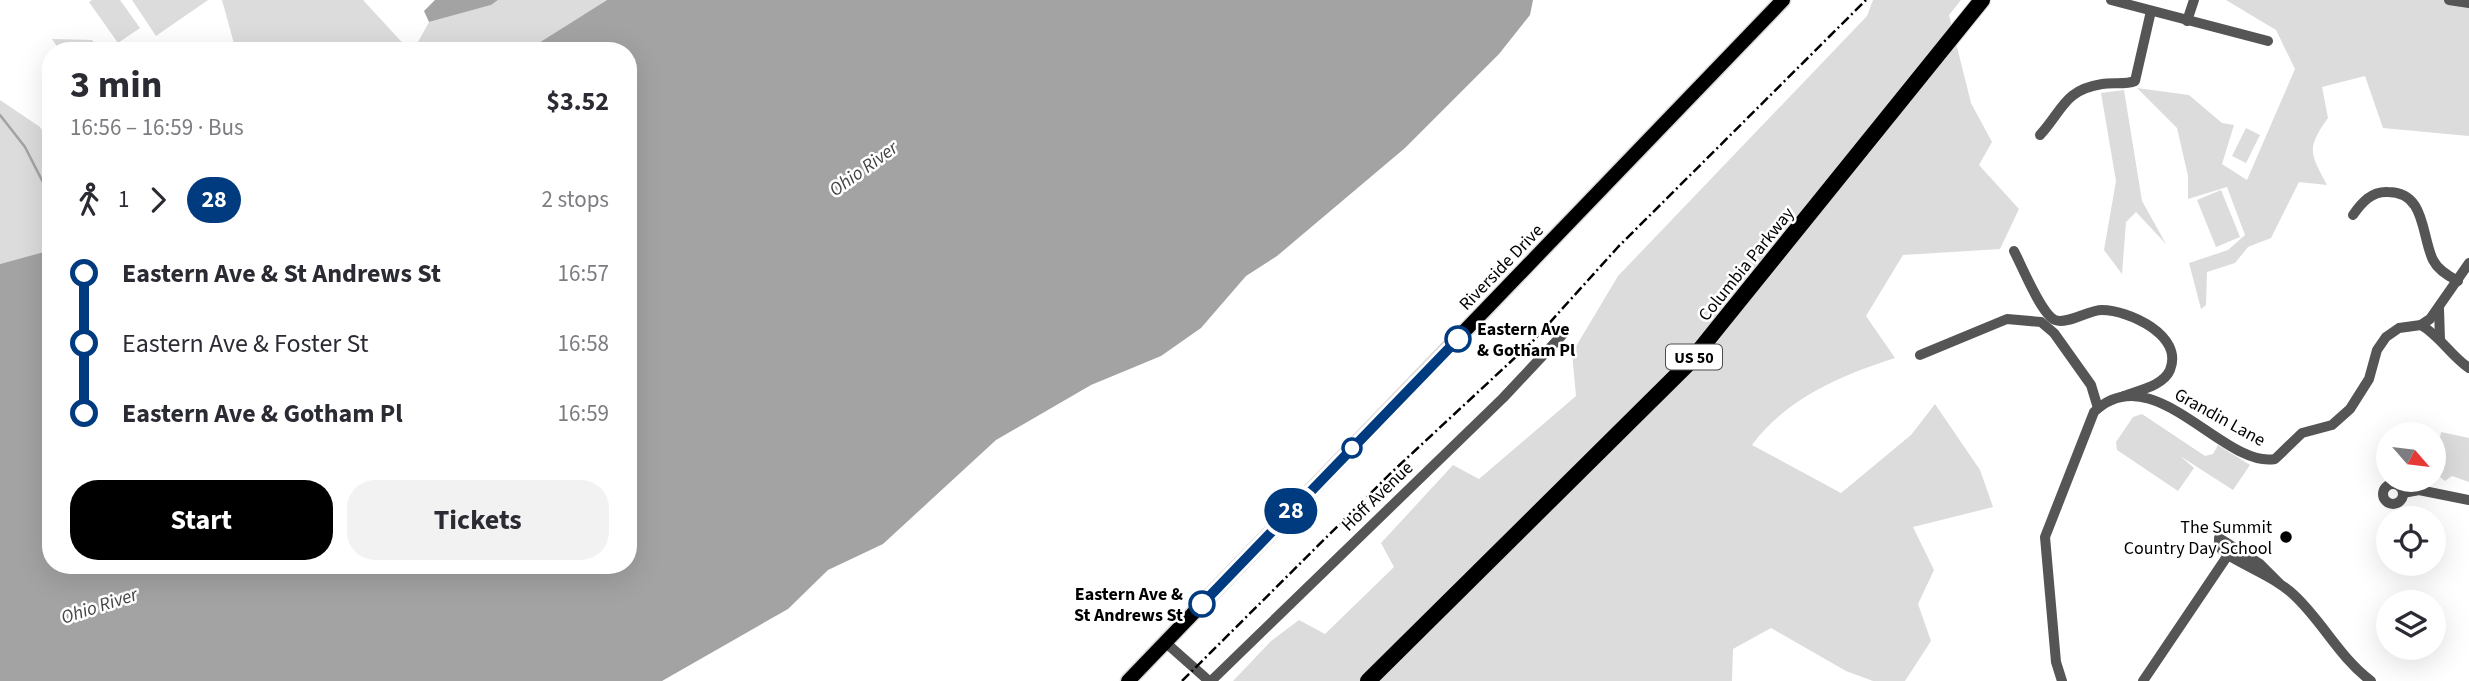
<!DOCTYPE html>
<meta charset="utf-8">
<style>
:root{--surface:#fff;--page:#f2f2f3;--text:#2b2b33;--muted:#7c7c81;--accent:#000}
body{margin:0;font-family:"Source Sans 3",sans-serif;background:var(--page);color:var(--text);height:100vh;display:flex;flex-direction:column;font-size:26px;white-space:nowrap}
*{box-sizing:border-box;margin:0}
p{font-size:23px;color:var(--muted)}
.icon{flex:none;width:38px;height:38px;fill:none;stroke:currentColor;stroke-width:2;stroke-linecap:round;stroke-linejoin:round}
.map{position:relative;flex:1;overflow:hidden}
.side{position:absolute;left:42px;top:42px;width:595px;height:532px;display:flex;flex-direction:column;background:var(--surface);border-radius:28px;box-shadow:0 7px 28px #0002}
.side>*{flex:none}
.badge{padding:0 14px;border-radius:23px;font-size:24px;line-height:46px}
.needle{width:46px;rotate:118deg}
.tools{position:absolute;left:2376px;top:422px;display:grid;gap:14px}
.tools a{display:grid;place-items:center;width:70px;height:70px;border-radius:50%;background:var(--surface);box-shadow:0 7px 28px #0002;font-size:35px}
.map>.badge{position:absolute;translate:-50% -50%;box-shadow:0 0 0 4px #fff}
.legs{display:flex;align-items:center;gap:10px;height:77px;padding:0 28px;font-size:23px}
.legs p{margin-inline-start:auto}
.head{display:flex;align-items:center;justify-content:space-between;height:119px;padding:0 28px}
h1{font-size:38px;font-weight:700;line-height:52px}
.button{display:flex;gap:14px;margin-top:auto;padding:14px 28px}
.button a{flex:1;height:80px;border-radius:28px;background:var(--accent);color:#fff;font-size:28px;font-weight:700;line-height:80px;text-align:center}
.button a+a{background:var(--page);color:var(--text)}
ul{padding:0 28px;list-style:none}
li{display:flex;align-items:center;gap:24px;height:70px;font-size:26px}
li i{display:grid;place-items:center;width:10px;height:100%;margin:0 9px;background:currentColor}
li i::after{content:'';width:18px;height:18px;margin:-9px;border:5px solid;border-radius:50%;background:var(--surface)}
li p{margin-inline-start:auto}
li:first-child i{background:linear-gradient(#0000 50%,currentColor 0)}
li:last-child i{background:linear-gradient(currentColor 50%,#0000 0)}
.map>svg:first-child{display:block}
.green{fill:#dcdcdc}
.water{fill:#a3a3a3}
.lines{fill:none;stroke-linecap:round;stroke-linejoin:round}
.stream{stroke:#a3a3a3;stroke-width:2.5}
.major-casing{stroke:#dbdbdb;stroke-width:17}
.highway-casing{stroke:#dbdbdb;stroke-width:18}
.minor{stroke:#555;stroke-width:10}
.major{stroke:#000;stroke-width:14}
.highway{stroke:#000;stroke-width:16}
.rail{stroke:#000;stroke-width:2.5;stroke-dasharray:10 3.5 2 3.5;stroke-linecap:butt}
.line-1-casing{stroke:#fff;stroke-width:16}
.line-1{stroke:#003b80;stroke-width:10}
.stop-1-dot{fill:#fff;stroke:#003b80;stroke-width:3.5}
.poi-dot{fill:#000;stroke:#fff;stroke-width:2.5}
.labels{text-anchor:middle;stroke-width:5;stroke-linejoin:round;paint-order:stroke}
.shield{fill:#fff;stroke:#4c4c4c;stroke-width:2}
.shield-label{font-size:16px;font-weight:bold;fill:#000}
.street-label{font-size:18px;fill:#000;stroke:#fff}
.stop-label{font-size:18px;font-weight:bold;fill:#000;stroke:#fff;text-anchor:start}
.poi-label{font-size:18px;fill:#000;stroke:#fff;text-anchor:end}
.water-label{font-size:19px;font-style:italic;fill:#444;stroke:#fff}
</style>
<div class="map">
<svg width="2469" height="681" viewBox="0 0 2469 681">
<rect width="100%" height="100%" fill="#fff"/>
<g class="green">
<path d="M92 0H120L140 28 118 43 89 2Z"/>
<path d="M132 0H208L156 36Z"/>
<path d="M222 0H363L410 51H236Z"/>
<path d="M498 0H607L526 51H413L429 22 491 5Z"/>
<path d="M1873 0H1961L1949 15 1971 103 1992 142 1979 165 2019 209 2000 249 1903 255 1866 316 1895 358C1841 375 1786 399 1752 445L1841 493 1911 435 1935 404 1980 470 1993 507 1913 527 1934 570 1918 604 1931 641 1905 681H1873L1846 671 1771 628 1733 649 1732 681H1233L1271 641 1299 620 1325 634 1394 567 1381 543 1453 465 1479 479 1576 396 1572 353 1618 276 1867 16Z"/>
<path d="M2226 0H2469V136L2383 128 2365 76 2322 87 2328 118C2306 149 2310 153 2327 185L2299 182 2271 238 2248 247 2235 263 2207 272 2206 305 2201 309 2189 263 2228 250 2245 235 2227 187 2188 199V176L2177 128 2137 88 2189 95 2222 123 2234 125 2222 164 2247 180 2295 69 2276 30Z"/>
<path d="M52 39 92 40 101 51H60Z"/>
<path d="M2124 90 2142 201 2166 244 2136 212 2126 222 2122 274 2104 250 2116 181 2101 93Z"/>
<path d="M0 100 40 127 51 146V250L0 264Z"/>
<path d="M2246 128 2260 135 2246 163 2232 156Z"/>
<path d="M2221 190 2240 237 2216 247 2197 200Z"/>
<path d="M2142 414 2205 456 2213 454 2218 445 2250 465 2233 490 2180 456 2194 468 2178 491 2117 450 2116 442 2133 417Z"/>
<path d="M2441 432 2469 438V482L2452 476 2445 481 2434 472Z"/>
</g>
<g class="water">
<path d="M435 0H498L491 5 429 22 424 11Z"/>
<path d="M607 0H1533L1530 15 1499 54 1405 148 1277 256 1246 276 1201 328 1161 356 1091 385 996 440 883 544 828 570 788 609 662 681H0V264L51 250V565H628V51H526Z"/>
</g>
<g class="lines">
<path class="stream" d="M0 115 25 147 51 198"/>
<g class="major-casing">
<path id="major" d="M1128 681 1783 0"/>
</g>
<g class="highway-casing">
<path id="highway" d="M1368 681 1689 363 1982 0"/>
</g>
<g class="minor">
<path d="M2111 0 2268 41"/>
<path d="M2449 0 2469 3"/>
<path d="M2187 21 2194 0"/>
<path d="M2040 135C2063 110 2064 90 2102 84 2113 82 2125 85 2135 81L2151 11"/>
<path d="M2353 215C2362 202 2372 191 2388 192 2426 192 2421 235 2433 260 2438 270 2448 276 2458 281"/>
<path d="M2014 251C2022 266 2041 314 2055 320 2067 325 2088 310 2102 310 2128 310 2184 335 2170 370 2163 386 2139 390 2124 396"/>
<path d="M2439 309 2440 340"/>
<path d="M2421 325C2440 336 2451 356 2469 368"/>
<path d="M1920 355 2007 319 2041 322 2054 333 2091 385 2098 408"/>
<circle cx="2393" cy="494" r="10"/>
<path d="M2403 493 2419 490 2469 500"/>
<path d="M2281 585 2260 564 2219 538V547L2228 555C2249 568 2276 578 2294 595 2323 622 2339 657 2371 681"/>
<path d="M1165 642 1209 681"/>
<path d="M1211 681 1503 398 1564 333"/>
<path d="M2062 681 2056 662 2045 537 2094 412C2153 355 2224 469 2275 459L2302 433 2332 425 2350 409 2369 379 2377 350 2386 337 2399 328 2421 325 2430 319 2469 263"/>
<path d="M2143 681 2228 555"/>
</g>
<use href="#major" class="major"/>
<use href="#highway" class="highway"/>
<path class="rail" d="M1182 681 1392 472 1534 340 1618 247 1866 0"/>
</g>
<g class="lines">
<g class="line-1-casing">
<path id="line-1" d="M1202 604 1458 339"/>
</g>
<use href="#line-1" class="line-1"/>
</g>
<g class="stop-1-dot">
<circle cx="1458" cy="339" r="12"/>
<circle cx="1352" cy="448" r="9"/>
<circle cx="1202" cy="604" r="12"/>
</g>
<circle class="poi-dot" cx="2286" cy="537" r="7"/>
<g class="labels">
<rect class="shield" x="1666" y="344.5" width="56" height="25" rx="5"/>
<g class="shield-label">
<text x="1694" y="363">US 50</text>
</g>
<g class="street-label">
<text transform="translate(1746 264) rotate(-51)" y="6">Columbia Parkway</text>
<text transform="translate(1501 267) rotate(-46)" y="6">Riverside Drive</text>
<text transform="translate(2220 417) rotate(29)" y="6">Grandin Lane</text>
<text transform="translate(1377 496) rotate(-44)" y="6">Hoff Avenue</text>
</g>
<g class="stop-label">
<text x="1477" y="335">Eastern Ave<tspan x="1477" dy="21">&amp; Gotham Pl</tspan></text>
<text x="1183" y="600" text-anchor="end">Eastern Ave &amp;<tspan x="1183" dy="21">St Andrews St</tspan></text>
</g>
<g class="poi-label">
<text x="2272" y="533">The Summit<tspan x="2272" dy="21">Country Day School</tspan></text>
</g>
<g class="water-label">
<text transform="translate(863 168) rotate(-36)" y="7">Ohio River</text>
<text transform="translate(99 605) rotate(-18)" y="7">Ohio River</text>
</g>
</g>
</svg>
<div class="tools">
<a><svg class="needle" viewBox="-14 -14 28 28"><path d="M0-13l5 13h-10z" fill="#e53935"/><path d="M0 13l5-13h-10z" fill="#7c7c81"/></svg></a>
<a><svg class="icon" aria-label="locate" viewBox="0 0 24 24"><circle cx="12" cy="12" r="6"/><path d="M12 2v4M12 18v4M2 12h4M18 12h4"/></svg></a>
<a><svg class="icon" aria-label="layers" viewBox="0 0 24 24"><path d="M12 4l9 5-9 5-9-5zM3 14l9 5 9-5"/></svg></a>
</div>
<b class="badge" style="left:1291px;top:511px;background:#003b80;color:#fff">28</b>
<section class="side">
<div class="head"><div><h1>3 min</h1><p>16:56 – 16:59 · Bus</p></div><b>$3.52</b></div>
<div class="legs"><svg class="icon" aria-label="walk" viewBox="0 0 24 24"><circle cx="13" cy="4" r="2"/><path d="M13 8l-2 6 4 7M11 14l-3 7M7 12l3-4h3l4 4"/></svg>1<svg class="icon" aria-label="forward" viewBox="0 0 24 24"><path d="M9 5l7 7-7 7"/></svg><b class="badge" style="background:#003b80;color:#fff">28</b><p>2 stops</p></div>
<ul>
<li><i style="color:#003b80"></i><b>Eastern Ave &amp; St Andrews St</b><p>16:57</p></li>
<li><i style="color:#003b80"></i><span>Eastern Ave &amp; Foster St</span><p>16:58</p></li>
<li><i style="color:#003b80"></i><b>Eastern Ave &amp; Gotham Pl</b><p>16:59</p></li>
</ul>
<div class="button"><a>Start</a><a>Tickets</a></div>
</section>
</div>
